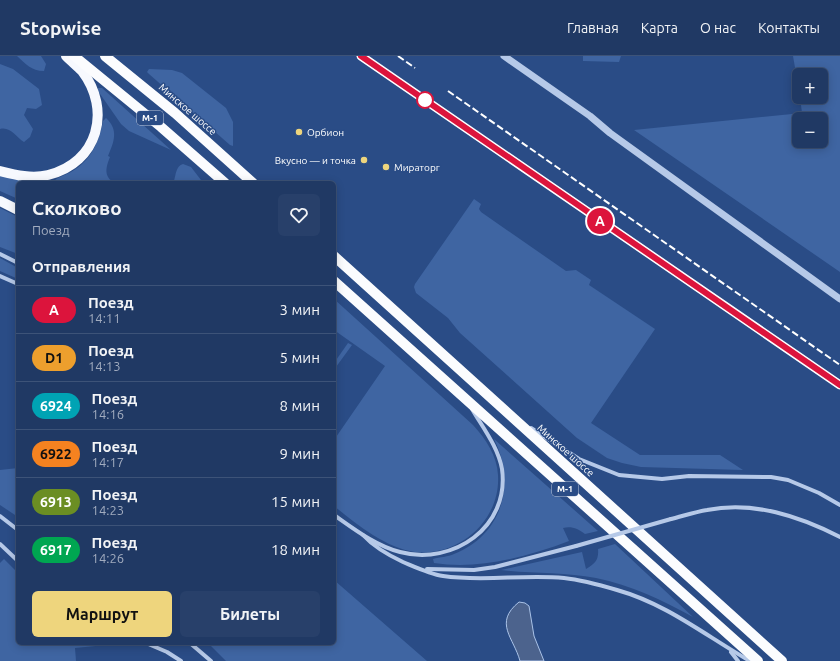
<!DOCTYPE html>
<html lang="ru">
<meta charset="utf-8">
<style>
:root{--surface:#203964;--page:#28406a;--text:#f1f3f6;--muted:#a2acbf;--line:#3d5378;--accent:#eed57d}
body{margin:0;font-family:Ubuntu,sans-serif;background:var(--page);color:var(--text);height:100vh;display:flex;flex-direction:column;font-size:15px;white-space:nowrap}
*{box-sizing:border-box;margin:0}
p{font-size:13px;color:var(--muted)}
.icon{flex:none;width:22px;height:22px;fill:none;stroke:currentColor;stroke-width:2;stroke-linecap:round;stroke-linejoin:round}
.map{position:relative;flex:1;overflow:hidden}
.sheet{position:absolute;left:16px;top:125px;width:320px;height:464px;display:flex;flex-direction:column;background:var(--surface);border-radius:6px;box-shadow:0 2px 10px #0003,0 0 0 1px var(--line)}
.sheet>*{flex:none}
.badge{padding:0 8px;border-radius:13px;font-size:14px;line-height:26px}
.buttons{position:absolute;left:792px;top:12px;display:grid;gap:8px}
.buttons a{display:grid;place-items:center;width:36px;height:36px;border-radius:6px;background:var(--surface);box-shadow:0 2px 10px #0003,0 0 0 1px var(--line);font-size:20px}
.map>.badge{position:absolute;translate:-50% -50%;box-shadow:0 0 0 2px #fff}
h2{padding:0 16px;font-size:15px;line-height:36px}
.round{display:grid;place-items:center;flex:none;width:42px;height:42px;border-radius:6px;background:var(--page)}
.overview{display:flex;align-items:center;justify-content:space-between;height:68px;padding:0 16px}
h1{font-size:19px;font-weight:600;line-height:30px}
.cta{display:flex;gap:8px;margin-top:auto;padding:8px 16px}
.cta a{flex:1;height:46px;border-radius:6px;background:var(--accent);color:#111;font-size:16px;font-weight:600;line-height:46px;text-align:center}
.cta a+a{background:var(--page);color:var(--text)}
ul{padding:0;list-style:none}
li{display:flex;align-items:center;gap:12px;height:48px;padding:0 16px;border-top:1px solid var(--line)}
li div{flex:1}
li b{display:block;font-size:15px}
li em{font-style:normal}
li .badge{min-width:44px;font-weight:700;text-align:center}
header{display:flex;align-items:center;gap:24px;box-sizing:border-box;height:56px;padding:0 20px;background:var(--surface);border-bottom:1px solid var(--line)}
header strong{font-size:19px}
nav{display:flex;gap:22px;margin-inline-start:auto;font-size:14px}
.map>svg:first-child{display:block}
.green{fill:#3f65a2;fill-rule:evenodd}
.water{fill:#4c638d;stroke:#aac3e8}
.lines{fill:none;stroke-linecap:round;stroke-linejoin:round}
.minor{stroke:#b6c9e8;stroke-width:4}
.tertiary{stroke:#b6c9e8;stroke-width:7}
.primary{stroke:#f7f9fe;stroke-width:10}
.trunk{stroke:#fbfcfe;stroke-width:10}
.rail{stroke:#fff;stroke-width:2;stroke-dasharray:7 3;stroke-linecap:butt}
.minor-bridge{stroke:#b6c9e8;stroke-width:4}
.line-casing{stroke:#fff;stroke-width:9}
.line{stroke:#dc143c;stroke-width:6}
.stop-dot{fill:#fff;stroke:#dc143c;stroke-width:2}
.poi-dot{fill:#eed57d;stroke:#2a4c86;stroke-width:1.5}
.labels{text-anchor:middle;stroke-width:3;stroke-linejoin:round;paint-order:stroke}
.shield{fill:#2a4c86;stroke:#bfc9db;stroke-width:1}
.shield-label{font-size:9px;font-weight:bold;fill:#fff}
.street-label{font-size:10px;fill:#fff;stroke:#2a4c86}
.poi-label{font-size:10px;fill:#fff;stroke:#2a4c86;text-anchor:start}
</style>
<header>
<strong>Stopwise</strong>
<nav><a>Главная</a><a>Карта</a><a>О нас</a><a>Контакты</a></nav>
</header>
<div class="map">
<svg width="840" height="605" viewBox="0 0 840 605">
<rect width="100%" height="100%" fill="#2a4c86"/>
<g class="green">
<path d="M17 0H41L46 8 44 15C31 15 26 8 17 0Z"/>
<path d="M583 0H621L619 6 583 5Z"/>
<path d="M793 0H840V216L634 74 802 57 800 41H821V19H799V35ZM799 63H821V85H799Z"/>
<path d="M0 8 13 13 39 33 42 49 36 53 27 52 24 59 33 73 30 81 24 86C16 81 10 70 0 73Z"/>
<path d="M149 13 172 14 182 17 226 52 233 66V90L230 89 149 18 147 16Z"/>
<path d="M98 32H102L171 94 129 75 121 68 98 35Z"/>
<path d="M106 62C119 74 114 86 108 100L110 101C106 111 103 121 115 127H72L55 124C58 121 66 119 71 116 91 105 99 86 103 65Z"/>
<path d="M183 108 191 111 201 124H206L209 127H179L174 125C176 118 176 110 183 108Z"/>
<path d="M0 118 38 127H18V143L0 135Z"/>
<path d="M474 143 481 148 479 153 481 156 566 215 576 214 591 224 589 229 655 273 591 367 640 399H720L743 414 641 411 622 407 607 402 577 382 460 277 448 262 416 237 414 231 415 228Z"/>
<path d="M0 152 18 161V198L0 191Z"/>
<path d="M0 202 18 212V223L0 215Z"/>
<path d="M334 243 473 369C486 383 497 400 498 419 501 464 459 501 415 496 386 492 356 468 334 450V384L385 310 334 274Z"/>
<path d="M348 287 352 289 336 311 334 307Z"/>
<path d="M494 383 598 475 585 478C578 473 572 470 563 472L569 485C527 501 479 514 434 507L433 503C440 501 448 501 454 498 502 479 517 428 494 383Z"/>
<path d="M18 412V461L0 449V414Z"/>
<path d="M615 488 693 561C662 544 631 529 596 522 565 516 532 518 501 514L582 496 586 513C595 508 599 504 598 493Z"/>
<path d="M4 503 18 517V587L116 588 75 592 76 605H0V507Z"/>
<path d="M334 524 427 605H226L208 587H334Z"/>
</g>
<path class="water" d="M519 546 525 547 529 550 534 580 544 605H520C514 582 493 567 519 546Z"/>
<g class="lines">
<g class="minor">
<path d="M36 124 49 127"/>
<path d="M0 198 18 207"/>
<path d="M0 220 18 228"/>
<path d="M531 372 579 403 619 419 662 423 689 420 771 421 788 424 819 437 840 449"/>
<path d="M334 459C354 473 376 490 400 496 453 510 510 471 502 413 498 391 483 372 472 353"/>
<path d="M0 460 18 474"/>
<path d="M671 463C683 460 695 456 707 454 754 445 799 460 840 481"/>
<path d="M363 479C374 491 388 499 403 506 415 511 430 518 443 520 482 526 524 518 564 522 582 524 600 529 617 534 667 548 706 580 750 605"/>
<path d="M0 488 18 505"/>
<path d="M427 513 474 514 495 511 576 490"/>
<path d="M146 587 167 596 181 605"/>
<path d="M190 587 211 605"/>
<path d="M731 596 738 605"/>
</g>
<path class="tertiary" d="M504 0 590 60 610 77 840 243"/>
<g class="primary">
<path d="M0 115C16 119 32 123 48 119 98 107 112 54 82 15 77 10 71 5 66 0"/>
<path d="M0 145 18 154"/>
</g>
<g class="trunk">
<path d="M74 0 161 71 225 127"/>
<path d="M105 0 175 57 253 127"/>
<path d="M334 200 782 605"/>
<path d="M334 225 758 605"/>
</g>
<g class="rail">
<path d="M361 0 404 30"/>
<path d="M398 0 415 12"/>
<path d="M448 35 840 309"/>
<path d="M436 51 840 329"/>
</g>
<path class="minor-bridge" d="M576 490 671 463"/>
</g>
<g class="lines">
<g class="line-casing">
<path id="line" d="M361 0 840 329"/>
</g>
<use href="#line" class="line"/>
</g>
<circle class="stop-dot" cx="425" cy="44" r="8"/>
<g class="poi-dot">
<circle cx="299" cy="76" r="4"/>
<circle cx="364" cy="104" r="4"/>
<circle cx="386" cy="111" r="4"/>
</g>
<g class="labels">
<g class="shield">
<rect x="137" y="55" width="26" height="14" rx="3"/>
<rect x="552" y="426" width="26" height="14" rx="3"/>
</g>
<g class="shield-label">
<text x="150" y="65">М-1</text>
<text x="565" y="436">М-1</text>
</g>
<g class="street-label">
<text transform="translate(188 53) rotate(41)" y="4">Минское шоссе</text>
<text transform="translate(566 394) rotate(42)" y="4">Минское шоссе</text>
</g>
<g class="poi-label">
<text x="307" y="80">Орбион</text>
<text x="356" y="108" text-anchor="end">Вкусно — и точка</text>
<text x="394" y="115">Мираторг</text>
</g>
</g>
</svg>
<div class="buttons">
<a>+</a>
<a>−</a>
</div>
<b class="badge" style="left:600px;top:165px;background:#dc143c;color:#fff">A</b>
<section class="sheet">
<div class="overview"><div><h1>Сколково</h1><p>Поезд</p></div><a class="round"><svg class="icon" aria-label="heart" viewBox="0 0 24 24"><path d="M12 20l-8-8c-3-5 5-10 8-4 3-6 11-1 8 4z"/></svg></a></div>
<h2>Отправления</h2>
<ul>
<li><span class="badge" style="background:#dc143c;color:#fff">A</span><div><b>Поезд</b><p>14:11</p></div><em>3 мин</em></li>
<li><span class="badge" style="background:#ed9f2d;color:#111">D1</span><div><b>Поезд</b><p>14:13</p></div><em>5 мин</em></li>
<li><span class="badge" style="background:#00a3b4;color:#fff">6924</span><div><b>Поезд</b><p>14:16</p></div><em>8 мин</em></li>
<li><span class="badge" style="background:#f58220;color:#111">6922</span><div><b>Поезд</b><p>14:17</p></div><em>9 мин</em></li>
<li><span class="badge" style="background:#6b8e23;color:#fff">6913</span><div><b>Поезд</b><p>14:23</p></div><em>15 мин</em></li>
<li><span class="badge" style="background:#00a651;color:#fff">6917</span><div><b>Поезд</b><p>14:26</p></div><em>18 мин</em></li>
</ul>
<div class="cta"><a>Маршрут</a><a>Билеты</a></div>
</section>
</div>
